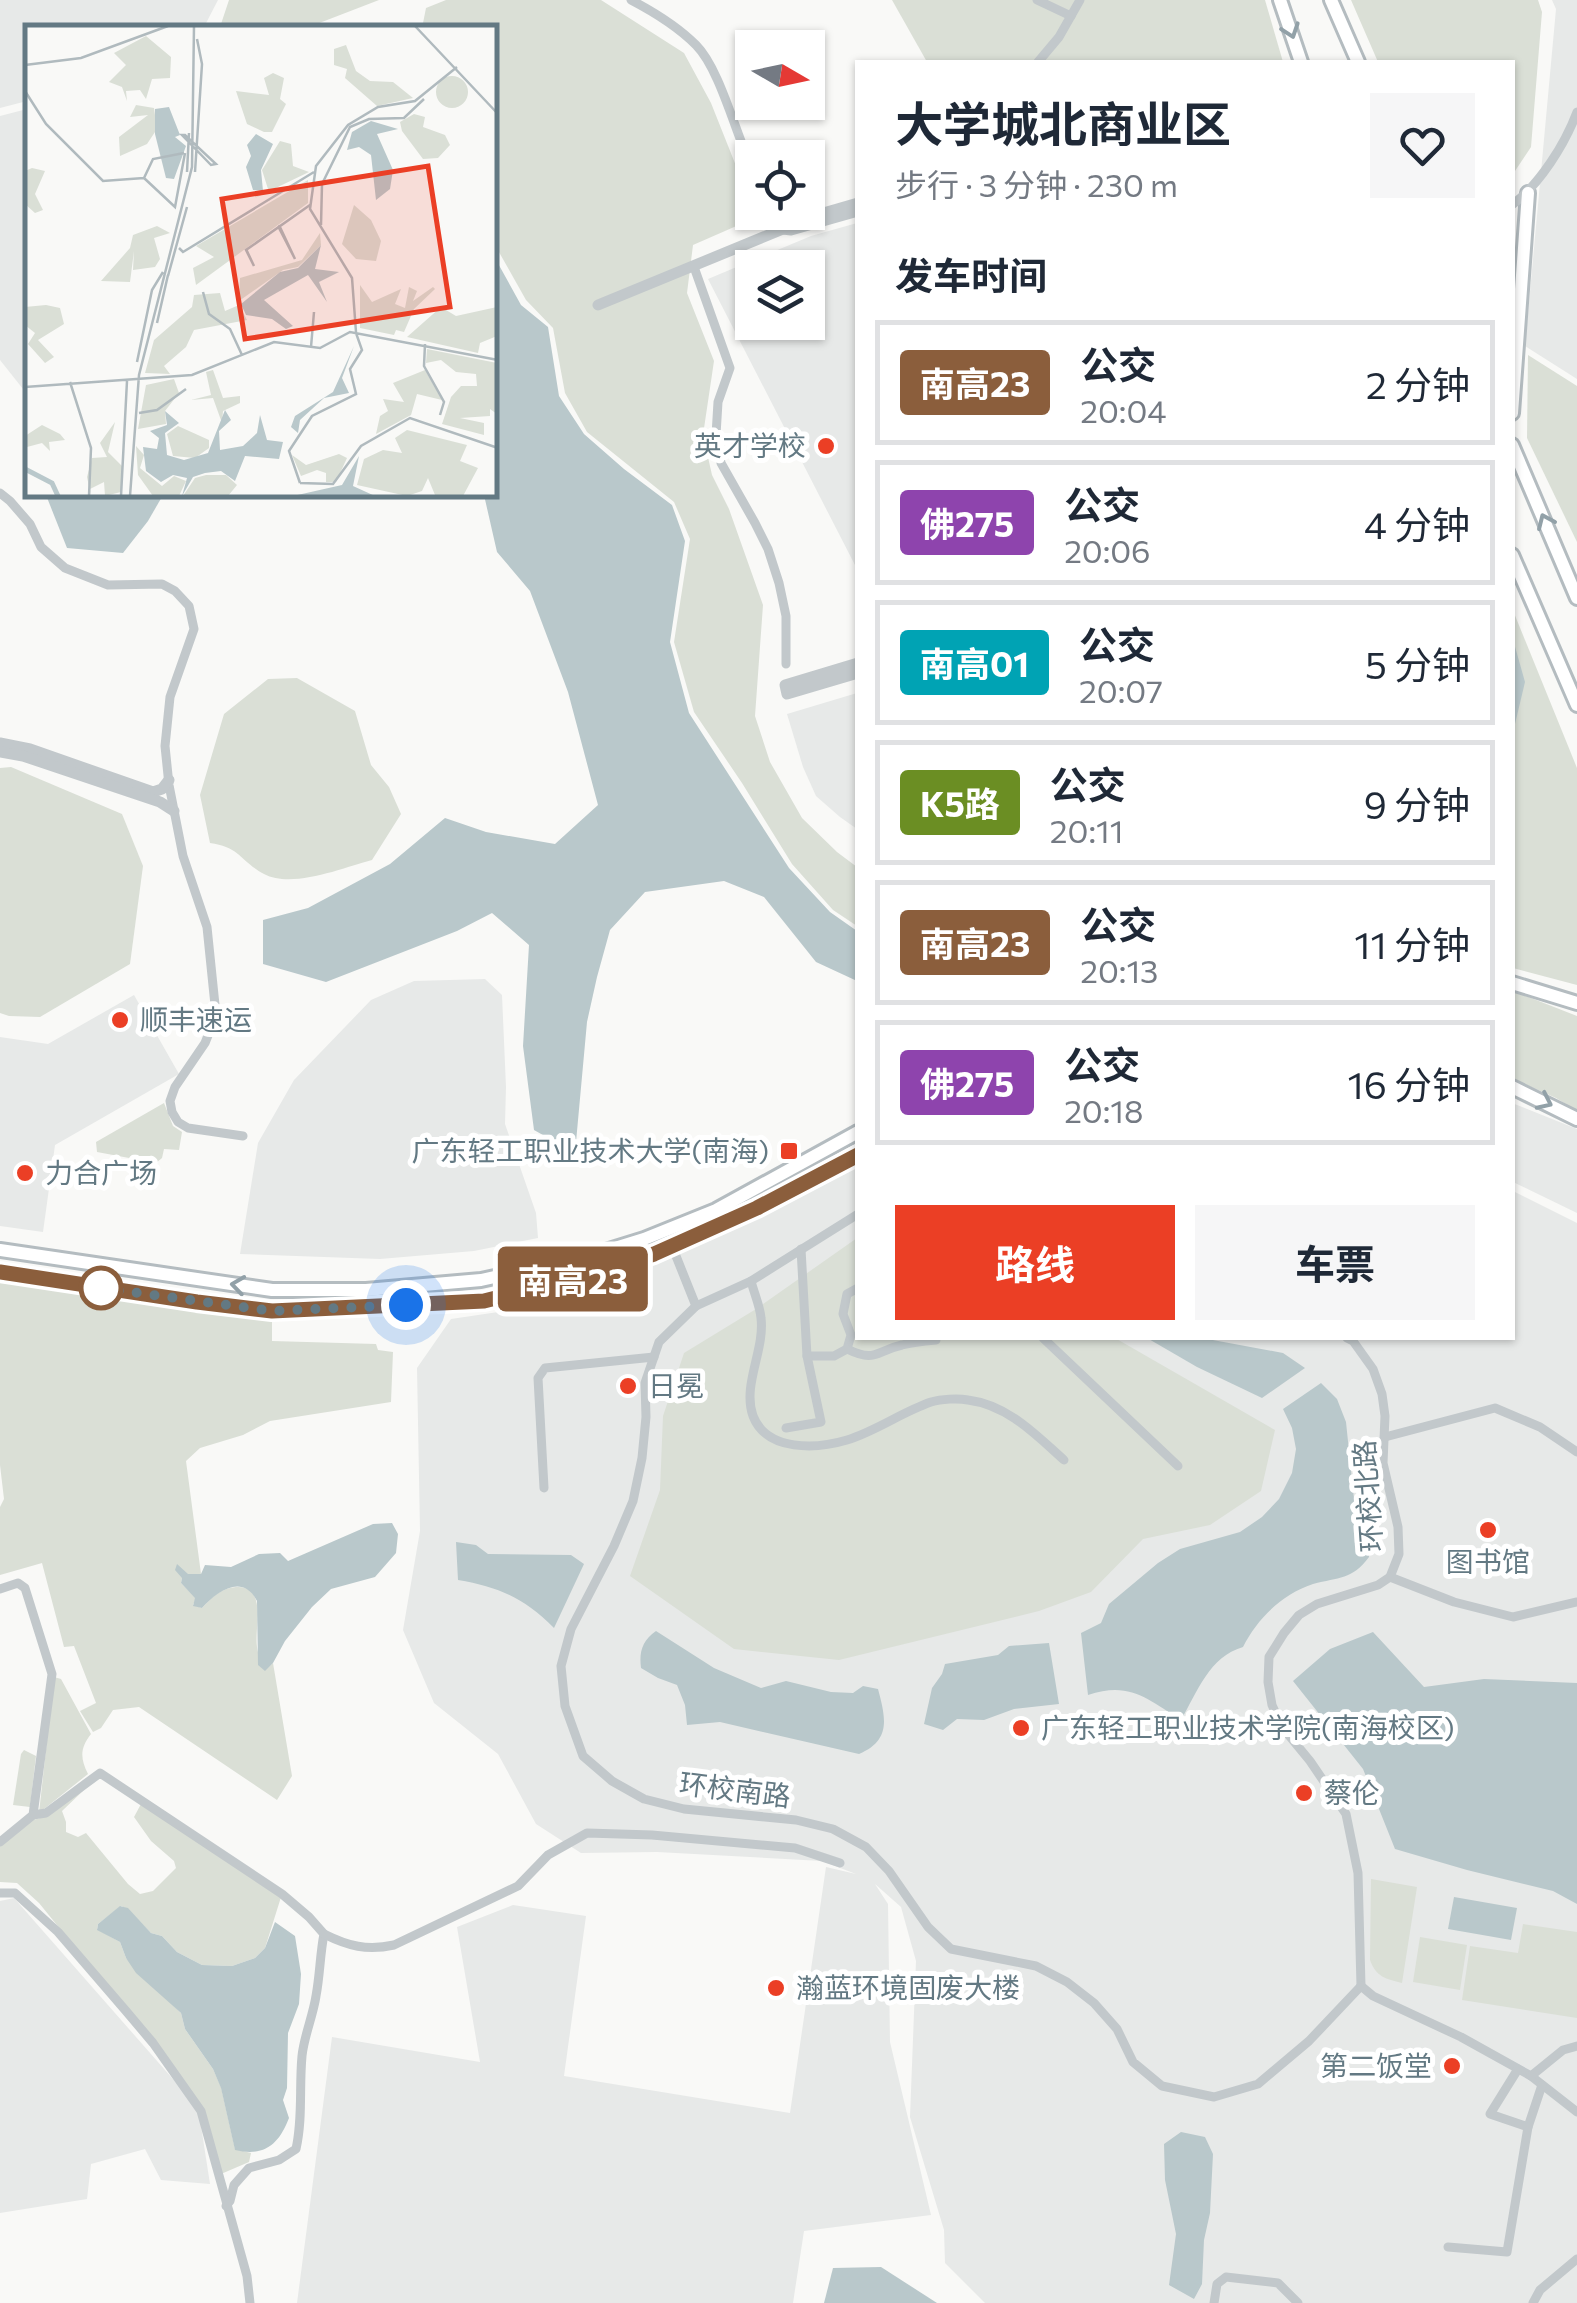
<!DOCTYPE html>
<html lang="zh">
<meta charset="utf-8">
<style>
:root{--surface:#fff;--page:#f6f6f7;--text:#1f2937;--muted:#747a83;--line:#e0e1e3;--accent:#eb3f25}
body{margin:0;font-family:Commissioner,"Noto Sans SC",sans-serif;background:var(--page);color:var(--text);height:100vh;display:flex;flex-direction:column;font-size:38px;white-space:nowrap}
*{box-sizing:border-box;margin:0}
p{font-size:32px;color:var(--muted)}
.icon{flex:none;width:55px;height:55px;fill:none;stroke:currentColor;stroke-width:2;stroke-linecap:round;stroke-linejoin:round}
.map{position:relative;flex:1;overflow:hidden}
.side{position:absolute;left:855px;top:60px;width:660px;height:1280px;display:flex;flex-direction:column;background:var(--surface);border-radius:0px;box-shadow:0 2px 8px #0004}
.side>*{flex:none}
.badge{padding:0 20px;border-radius:8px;font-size:35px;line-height:65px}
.needle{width:65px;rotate:99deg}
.buttons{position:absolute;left:735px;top:30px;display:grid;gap:20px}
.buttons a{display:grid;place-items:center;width:90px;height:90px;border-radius:0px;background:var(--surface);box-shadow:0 2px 8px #0004;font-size:50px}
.you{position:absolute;width:50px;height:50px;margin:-25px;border:8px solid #fff;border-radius:50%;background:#1a73e8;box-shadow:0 0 0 15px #1a73e833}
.map>.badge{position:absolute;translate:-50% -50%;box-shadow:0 0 0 5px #fff}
h2{padding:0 40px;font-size:38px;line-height:90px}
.round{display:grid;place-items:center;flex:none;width:105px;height:105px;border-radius:0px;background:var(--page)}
.head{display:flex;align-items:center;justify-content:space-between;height:170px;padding:0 40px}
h1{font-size:48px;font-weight:700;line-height:75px}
.cta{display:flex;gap:20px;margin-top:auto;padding:20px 40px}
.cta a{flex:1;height:115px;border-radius:0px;background:var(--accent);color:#fff;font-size:40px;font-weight:700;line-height:115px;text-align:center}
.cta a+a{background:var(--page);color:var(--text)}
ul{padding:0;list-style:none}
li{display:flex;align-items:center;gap:30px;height:125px;margin:0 20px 15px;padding:0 20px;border:5px solid var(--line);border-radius:0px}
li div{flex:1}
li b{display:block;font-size:38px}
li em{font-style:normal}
li .badge{min-width:110px;font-weight:700;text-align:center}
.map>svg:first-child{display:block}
.built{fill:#e7e9e8;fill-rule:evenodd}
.green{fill:#dadfd6}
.water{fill:#b9c8cb}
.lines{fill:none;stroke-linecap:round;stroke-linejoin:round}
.secondary-casing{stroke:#b4bcc0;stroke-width:18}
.minor{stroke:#c2c8cb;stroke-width:9}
.tertiary{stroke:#c2c8cb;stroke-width:11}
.secondary{stroke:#fff;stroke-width:12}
.oneway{stroke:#92a1a8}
.line-casing{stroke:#fff;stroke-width:22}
.line{stroke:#8b5e3c;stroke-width:15}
.walk{stroke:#637983;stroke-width:10;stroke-dasharray:0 18}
.poi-dot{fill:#eb3f25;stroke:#fff;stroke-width:4}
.stop-dot{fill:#fff;stroke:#8b5e3c;stroke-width:5}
.labels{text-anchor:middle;stroke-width:10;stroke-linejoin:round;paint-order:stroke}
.poi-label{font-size:28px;fill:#637983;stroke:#fff;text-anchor:start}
.street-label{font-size:28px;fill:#637983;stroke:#fff}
.inset-river{fill:none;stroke:#b9c8cb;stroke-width:5}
.inset-road{fill:none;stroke:#b0babe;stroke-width:2.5}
.view{fill:#eb3f25;fill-opacity:0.15;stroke:#eb3f25;stroke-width:5}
.inset-edge{fill:none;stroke:#637983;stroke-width:5}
</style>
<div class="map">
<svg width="1577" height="2303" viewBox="0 0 1577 2303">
<rect width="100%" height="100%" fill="#f9f9f7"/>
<g class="built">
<path d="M0 0H218L204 27 28 28 27 101 0 108Z"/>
<path d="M1552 0H1577V379L1525 346 1556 9Z"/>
<path d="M27 109H28L27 394 0 360V116Z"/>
<path d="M857 223H858L857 569 708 279 811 236ZM752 268H808V322H752Z"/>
<path d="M857 693H858L857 829 840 817 816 796 803 767 787 714Z"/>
<path d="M485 979 502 995 506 1087 505 1124 536 1213 538 1238 474 1251 380 1259 240 1254 258 1143 294 1080 371 1000 414 981Z"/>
<path d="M134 995 179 1074 55 1145 43 1232 0 1226V1037L48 1044Z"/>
<path d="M1512 1103 1577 1129V1213L1513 1182Z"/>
<path d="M857 1168 858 1338H1512L1513 1191 1577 1223V2303H985L945 2263 944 2230 910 2117 916 1961 901 1907 875 1884 888 1904 890 2042 931 2215 804 2231 793 2303H297L332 2037 480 2062 457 1927 513 1905 586 1916 564 2076 790 2113 826 1867 856 1874 822 1861 657 1852 581 1853 536 1824 498 1754 434 1703 403 1630 420 1531 417 1368 451 1319 532 1307 724 1233Z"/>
<path d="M14 1898 179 2086 199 2113 210 2184 161 2180 145 2149 91 2164 87 2199 0 2213V1901Z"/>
</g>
<g class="green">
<path d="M229 0H379L309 27H220Z"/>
<path d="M446 0H601L684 53 711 103 752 206V212L755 213 757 217 693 245 687 293 714 361 703 435 712 475 729 509 763 605 755 716 770 762 802 818 837 852 857 867V926L833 910 792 864 742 783 694 712 674 642 690 539 674 502 587 432 565 393 553 328 526 300 495 245V28H422L426 8Z"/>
<path d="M892 0H1265L1283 62H927Z"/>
<path d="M1351 0H1538L1542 12 1531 147 1513 174 1512 62H1378Z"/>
<path d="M1528 355 1577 386V542L1527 438Z"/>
<path d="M1512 608 1577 768V985L1513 968Z"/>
<path d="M297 678 355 711 371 765 389 787 401 814 372 860C342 868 292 889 264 874 240 861 240 847 210 843L200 795 224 714 268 679Z"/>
<path d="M11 767 122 814 143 866 130 964 40 1017 9 1016 0 1013V768Z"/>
<path d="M1513 991 1577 1016V1111L1556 1098 1513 1079Z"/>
<path d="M164 1103 173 1126 182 1132 179 1150 164 1149 162 1158 156 1163 97 1152 96 1142Z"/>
<path d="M857 1238 858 1338H1115L1275 1430 1261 1491 1210 1525 1143 1539 1091 1592 1039 1611 839 1660 734 1649 630 1576 660 1490 663 1416 684 1353 756 1309Z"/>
<path d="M0 1281 218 1315 272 1319V1341L376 1344 378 1350 393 1352 391 1402 270 1421 243 1435 200 1448 186 1461 201 1574H188L182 1578 181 1583 196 1598 193 1605 202 1608C212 1597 221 1588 236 1587 268 1585 254 1628 257 1647 258 1655 262 1663 265 1670L273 1663 292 1776 277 1800 139 1707 113 1710 101 1728 93 1732 80 1711 96 1703 74 1646 64 1647 42 1563 0 1575V1507L4 1499 0 1465Z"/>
<path d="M54 1677 61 1679 91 1734C80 1748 80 1758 88 1774L39 1813Z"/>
<path d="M24 1750 36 1756 30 1807 13 1805 21 1754Z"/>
<path d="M85 1789 62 1811 66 1822V1832L78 1837 86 1833 128 1884 140 1894 153 1891 176 1868 174 1861 151 1841 134 1817 141 1804 282 1894 265 1948 255 1958 232 1966 202 1965 177 1952 162 1936 151 1933 128 1909 121 1906 98 1924 97 1929 120 1942 126 1958 181 2013 185 2029 213 2069 221 2087 235 2149 251 2153 249 2162 221 2174 201 2111 153 2043 39 1903 17 1883 0 1882V1842L30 1821 47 1816Z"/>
<path d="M1371 1879 1417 1887 1402 1983C1386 1979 1376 1977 1370 1960Z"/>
<path d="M1523 1924 1577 1932V2018L1462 2000 1470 1946 1518 1953Z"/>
<path d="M1420 1937 1467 1945 1460 1990 1413 1982Z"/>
</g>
<g class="water">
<path d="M495 258 521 305 548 327 559 396 584 434 624 469 672 505 685 541 670 642 689 713 789 868 830 912 857 931V981L816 962 764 897 724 881 645 892 610 930 597 977 587 1022 575 1153 534 1130 523 1046 529 945 492 913 457 931 326 982 263 964V920L308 908 390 864 445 818 486 832 555 844 598 805 568 692 530 591 497 552 484 495H495Z"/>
<path d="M46 495H163L148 521 123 553 67 548Z"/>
<path d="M1512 636 1525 682 1515 724V753L1513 754Z"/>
<path d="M1147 1338H1202L1283 1353 1305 1368 1262 1398 1197 1367Z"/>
<path d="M1321 1383 1337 1399 1346 1422 1354 1499 1366 1528 1369 1557C1352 1580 1339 1577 1313 1584 1282 1594 1257 1619 1243 1647 1209 1657 1198 1691 1181 1720 1147 1699 1130 1681 1088 1695L1081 1633 1101 1623 1109 1604 1158 1563 1180 1549 1240 1532 1262 1517 1279 1499 1292 1473 1296 1449 1292 1428 1283 1409Z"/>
<path d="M392 1523 398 1534 396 1553 375 1577 331 1589 312 1607 285 1641 273 1663 265 1671 258 1665 257 1601C243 1573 217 1591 202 1608L193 1606 195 1598 181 1583 182 1578 175 1570 177 1564 188 1574H201L205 1565 231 1567 259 1554 280 1553 288 1561 373 1524Z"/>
<path d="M456 1542 476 1545 488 1554 571 1555 584 1564 554 1628C524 1598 499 1587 458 1580Z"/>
<path d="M656 1631 714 1668 761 1688 786 1681 831 1692 853 1693 863 1686 878 1689C886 1719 891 1740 859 1754L720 1722 687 1725 685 1705 677 1685 658 1678 641 1668C639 1652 642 1641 656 1631Z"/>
<path d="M1373 1632 1424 1687 1484 1679 1577 1683V1904L1553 1891 1467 1870 1395 1849 1363 1769 1293 1681 1330 1649Z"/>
<path d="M1049 1643 1059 1704 1014 1709 984 1720 957 1719 943 1730 924 1724 932 1688 942 1674 945 1664 998 1655 1009 1646Z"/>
<path d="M1454 1897 1517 1908 1511 1940 1448 1929Z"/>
<path d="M120 1906 128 1908 151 1933 162 1936 177 1952 202 1965 232 1966 255 1958 265 1948 275 1922 295 1936 301 1974 299 2004 288 2033 287 2088 283 2100 289 2118C279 2144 265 2157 235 2150L221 2088 213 2069 185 2029 181 2013 136 1973 126 1958 120 1942 97 1930 98 1924Z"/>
<path d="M1181 2132 1205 2137 1213 2154 1210 2213 1204 2240 1202 2284 1194 2299 1169 2285 1176 2234 1165 2180 1164 2144Z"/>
<path d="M881 2267 937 2303H824L833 2268Z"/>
</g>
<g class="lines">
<g class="secondary-casing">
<g id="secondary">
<path d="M1280 0 1301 62"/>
<path d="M1331 0 1358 62"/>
<path d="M1512 413 1528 193"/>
<path d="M1512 445 1577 598"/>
<path d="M1512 555 1577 705"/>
<path d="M1512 983 1577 1003"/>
<path d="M1512 1087 1577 1119"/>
<path d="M0 1250 272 1290H366L481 1280 586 1257 644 1239 716 1210 858 1132"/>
<path d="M0 1272 197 1302 273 1311 484 1301 593 1274 653 1254 729 1221 812 1180 858 1155"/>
</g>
</g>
<g class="minor">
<path d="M631 0C654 12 677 26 696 45 720 69 736 135 752 168"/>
<path d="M1037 0 1071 16"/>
<path d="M1038 62 1059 37 1080 0"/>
<path d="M1512 205C1540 184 1565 144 1577 112"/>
<path d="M775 212 783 229"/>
<path d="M694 267 730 368 718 402 716 435 721 463 755 523 768 549 779 583 786 616V664"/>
<path d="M0 493 10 501 30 524 41 547 65 568 108 585 162 584 175 591 189 606 194 629 170 697 165 746 169 785 183 856 207 927 215 1005 213 1023 205 1043 175 1087 170 1101 172 1112 178 1122 188 1128 243 1136"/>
<path d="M858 1214 751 1281 696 1306 659 1342 645 1383 646 1417 642 1458 633 1501 614 1546 571 1629 561 1666 565 1706 583 1756 612 1781 644 1799 684 1809 796 1820 833 1829 866 1847 889 1871 928 1927 951 1949 1036 1966 1067 1982 1094 2003 1117 2029 1133 2062 1162 2086 1214 2097 1258 2084 1309 2041 1361 1986"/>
<path d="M672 1246 696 1306"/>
<path d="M751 1281C754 1293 760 1306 761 1318 765 1350 742 1385 753 1416 767 1452 817 1449 847 1440 876 1431 902 1412 931 1402 941 1399 958 1398 968 1400 1008 1405 1036 1435 1064 1460"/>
<path d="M1043 1338 1178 1466"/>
<path d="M1347 1338 1353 1341 1373 1369 1382 1394 1385 1416 1383 1463 1398 1527 1399 1554 1390 1577 1378 1585 1317 1604 1299 1615 1284 1633 1269 1657 1268 1682 1272 1705 1282 1727 1310 1761 1346 1814 1358 1873 1361 1986"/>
<path d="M847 1349C876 1363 875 1351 902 1345 913 1342 924 1341 936 1340"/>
<path d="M807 1356H834L847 1349 851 1335 843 1314 847 1294 858 1288"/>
<path d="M786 1428 821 1422 807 1356 801 1249"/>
<path d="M1385 1437 1495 1408 1540 1427 1577 1452"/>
<path d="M544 1488 538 1378 545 1368 654 1357"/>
<path d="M1390 1577 1454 1602 1513 1617 1577 1602"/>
<path d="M0 1589 18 1583 25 1588 52 1674 33 1815 0 1842"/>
<path d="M33 1815 46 1813 100 1773 282 1894 309 1917 324 1934C320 1954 320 1975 316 1996 313 2016 304 2036 302 2056 299 2088 303 2118 296 2149L279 2160 249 2168 234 2185 230 2201 226 2206"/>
<path d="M0 1893H15L58 1932 126 2011 153 2043 201 2111 247 2276 250 2303"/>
<path d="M324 1934C348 1946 367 1951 394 1945L518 1886 548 1855 587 1833 652 1835 795 1848 840 1863"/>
<path d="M1361 1986 1373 1996 1461 2037 1531 2076 1577 2112"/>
<path d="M1518 2069 1490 2114 1528 2127 1542 2085"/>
<path d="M1531 2076 1563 2050 1577 2046"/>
<path d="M1448 2247 1507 2252 1528 2127"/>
<path d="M1214 2303 1217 2284 1226 2277 1278 2283 1298 2303"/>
<path d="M1533 2303 1540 2290 1577 2259"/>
</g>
<g class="tertiary">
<path d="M858 203 789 223 783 229 791 230 858 211"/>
<path d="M598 305 783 229"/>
<path d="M858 663 785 685 787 694 858 673"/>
<path d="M0 743 30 749 153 792 162 789 169 780"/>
<path d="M0 752 23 756 160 802 174 811"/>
</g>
<use href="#secondary" class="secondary"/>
</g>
<defs><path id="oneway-chevron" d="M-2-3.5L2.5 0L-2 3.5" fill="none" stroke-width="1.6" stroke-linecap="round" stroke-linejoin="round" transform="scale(2.5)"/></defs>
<g class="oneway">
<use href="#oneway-chevron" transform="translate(1291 31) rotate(71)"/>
<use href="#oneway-chevron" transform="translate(1545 521) rotate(-114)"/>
<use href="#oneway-chevron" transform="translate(1545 1102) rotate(25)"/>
<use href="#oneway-chevron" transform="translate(238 1285) rotate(-172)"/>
</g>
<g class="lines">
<g class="line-casing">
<path id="line" d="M0 1272 197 1302 272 1311 484 1301 593 1274 654 1254 757 1208 858 1155"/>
</g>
<use href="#line" class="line"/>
<path class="walk" d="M101 1288 272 1311 406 1305"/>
</g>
<g class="poi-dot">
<circle cx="826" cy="446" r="10"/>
<circle cx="120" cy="1020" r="10"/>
<rect x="779" y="1141" width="20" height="20" rx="5"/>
<circle cx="25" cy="1173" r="10"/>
<circle cx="628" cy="1386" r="10"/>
<circle cx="1488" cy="1530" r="10"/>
<circle cx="1021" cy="1728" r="10"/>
<circle cx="1304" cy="1793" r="10"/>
<circle cx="776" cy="1988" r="10"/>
<circle cx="1452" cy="2066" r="10"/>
</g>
<circle class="stop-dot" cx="101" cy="1288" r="20"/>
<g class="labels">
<g class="poi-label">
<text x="806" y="456" text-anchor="end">英才学校</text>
<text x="140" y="1030">顺丰速运</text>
<text x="769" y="1161" text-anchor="end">广东轻工职业技术大学(南海)</text>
<text x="45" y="1183">力合广场</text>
<text x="648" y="1396">日冕</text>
<text x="1488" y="1572" text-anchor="middle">图书馆</text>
<text x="1041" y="1738">广东轻工职业技术学院(南海校区)</text>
<text x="1324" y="1803">蔡伦</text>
<text x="796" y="1998">瀚蓝环境固废大楼</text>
<text x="1432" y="2076" text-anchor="end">第二饭堂</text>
</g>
<g class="street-label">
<text transform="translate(1368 1496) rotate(-94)" y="10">环校北路</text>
<text transform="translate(735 1790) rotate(7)" y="10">环校南路</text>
</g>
</g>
<g transform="translate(25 25)">
<rect width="472" height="472" fill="#f9f9f7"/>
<path d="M121 11 146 32 145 53 127 54 121 74 115 65 101 66 102 76 97 62 84 57 101 40 89 28ZM321 20 331 46 345 56 368 57 388 73 352 81 320 53 322 44 309 40V24ZM248 48 259 53 255 74 261 79 247 107H239L222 99 211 66 244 70 239 53ZM411 67a16 16 0 1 1 32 0a16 16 0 1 1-32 0ZM111 80 129 83 132 104 122 119 95 131 94 112 123 90 105 92ZM389 89 400 92 398 102 420 110 425 120 413 133 398 134 377 106 375 97ZM255 116 266 119 268 141 284 147 230 173 243 164 237 145ZM7 143 20 146 10 169 18 185 10 188 0 179V146ZM283 155V178L171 260 168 243 189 232 171 221ZM329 180 346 195 356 216 351 236 331 234 317 219ZM132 201 145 208 129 213 135 234 130 242 108 245 109 226 105 257 76 256 105 223 108 210ZM295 208 296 220 273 242 258 245 214 276 215 253 277 235ZM335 260 347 277 376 264 370 279 380 283 384 262 392 266 388 276 408 262 410 264 389 284 379 307 371 305 369 310 335 303ZM195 268 200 286 214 280 222 295 169 305 161 322 139 341 145 349 120 348 129 315 167 282 169 270ZM21 280 35 283 39 299 13 315 29 332 20 338 3 319 10 308 0 300V282ZM416 282 431 291 472 282V311L455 318 453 328 382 312ZM402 324 472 338V389L465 384V391L435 393 459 398V410L417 399 426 372 436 361H452L451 349 431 347 416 335 401 338ZM188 345 198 373 215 371V378L198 386 197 398 188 373 166 375 186 370 181 347ZM400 345 417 375 392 369 386 390 351 409 355 391 363 386 358 374 379 377 368 358ZM149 354 154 368 140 386 141 399 113 404 121 360ZM90 397 83 427 98 442 96 467 80 471 79 457 65 464 66 471 62 452 67 433 82 432 75 418ZM17 400 35 409 40 415 24 417 25 426 17 418 2 422 0 411ZM153 401 184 415V423L170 433 148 431 142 409ZM382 405 442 420 435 436 453 443 438 471 410 470 403 453 397 466 382 471 332 460 339 434 358 425 377 428 370 413ZM111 421 119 430 115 443 137 461 149 451 161 456 154 471H128L113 450ZM314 429 322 433 311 457H301V448L292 445 276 451 267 430 281 440ZM181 450H201L212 460 203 471H158L170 453Z" fill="#dadfd6"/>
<path d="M144 82 155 110 150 112 161 121 149 154 141 153 130 109V84ZM346 96 373 104 352 109 368 145 365 164 351 175 346 130 334 122 322 125 327 107ZM231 109 248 119 236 145 238 166 228 165 221 142 226 131 222 120ZM296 220 290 244 314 247 294 257 302 277 283 250 239 275 268 301 261 304 247 294 221 290 216 279 255 247 273 243ZM329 321 317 353 324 368 299 373 275 395 273 408 266 402 270 391 308 367ZM200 385 206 395 194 406 195 425 218 421 232 408 235 390 242 415 258 417 254 434 220 431 210 456 196 446 180 448 168 452 157 471 162 453 148 450 136 457 121 446 118 422 132 424 134 413 125 406 142 400 140 386 154 398 140 408 142 430 159 435 183 428ZM334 431 328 461 350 471H268L317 460Z" fill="#b9c8cb"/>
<path class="inset-river" d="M0 444 27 458 33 471"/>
<path class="inset-road" d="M390 1 473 89M0 40 56 33 143 1M0 66 21 99 78 156 119 153M157 110H160L191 139 186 140ZM162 147 164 108M170 147 177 39 172 14M119 153 150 182 160 128M119 153 128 134 159 128M296 200 297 159 325 102 344 94 379 93 399 74M253 201 270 234 254 200M154 223 158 227 289 147M221 224 229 241 221 225 285 180M143 251 162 182M178 267 184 289 205 304 217 330M132 298 143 250M331 307 327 253 285 184 291 141 323 100 353 82 390 76 432 42M400 319 399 341 419 377 415 390M286 322 289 287M112 337 127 265 138 247M45 357 66 423 64 471M0 362 167 350 249 317 295 323 325 307 473 335M114 388 132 385 161 364M275 458 308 459 336 421 385 393 473 423M275 458 264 426 287 391 331 369 325 344 337 325 331 308M96 471 102 356M105 471 114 350 167 142 169 1"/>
<path class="view" d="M403 141 425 282 220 314 197 174Z"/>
<rect width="472" height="472" class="inset-edge"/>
</g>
</svg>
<div class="buttons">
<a><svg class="needle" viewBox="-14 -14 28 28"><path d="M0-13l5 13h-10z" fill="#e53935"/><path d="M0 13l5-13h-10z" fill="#747a83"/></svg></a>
<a><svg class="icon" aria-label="locate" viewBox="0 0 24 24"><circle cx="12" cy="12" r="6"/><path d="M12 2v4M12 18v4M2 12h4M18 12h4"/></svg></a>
<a><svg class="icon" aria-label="layers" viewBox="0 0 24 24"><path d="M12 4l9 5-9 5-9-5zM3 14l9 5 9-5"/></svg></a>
</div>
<div class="you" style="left:406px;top:1305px"></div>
<b class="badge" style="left:573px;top:1279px;background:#8b5e3c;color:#fff">南高23</b>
<section class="side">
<div class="head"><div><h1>大学城北商业区</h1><p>步行 · 3 分钟 · 230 m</p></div><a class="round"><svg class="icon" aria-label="heart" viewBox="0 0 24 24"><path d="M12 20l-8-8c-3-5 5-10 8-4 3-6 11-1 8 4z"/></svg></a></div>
<h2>发车时间</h2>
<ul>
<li><span class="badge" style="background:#8b5e3c;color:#fff">南高23</span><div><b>公交</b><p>20:04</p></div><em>2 分钟</em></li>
<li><span class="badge" style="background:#8e44ad;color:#fff">佛275</span><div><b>公交</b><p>20:06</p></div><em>4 分钟</em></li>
<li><span class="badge" style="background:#00a3b4;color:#fff">南高01</span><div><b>公交</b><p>20:07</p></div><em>5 分钟</em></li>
<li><span class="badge" style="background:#6b8e23;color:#fff">K5路</span><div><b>公交</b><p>20:11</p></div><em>9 分钟</em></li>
<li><span class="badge" style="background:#8b5e3c;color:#fff">南高23</span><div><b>公交</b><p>20:13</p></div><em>11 分钟</em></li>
<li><span class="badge" style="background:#8e44ad;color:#fff">佛275</span><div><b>公交</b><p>20:18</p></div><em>16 分钟</em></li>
</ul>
<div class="cta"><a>路线</a><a>车票</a></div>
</section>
</div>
